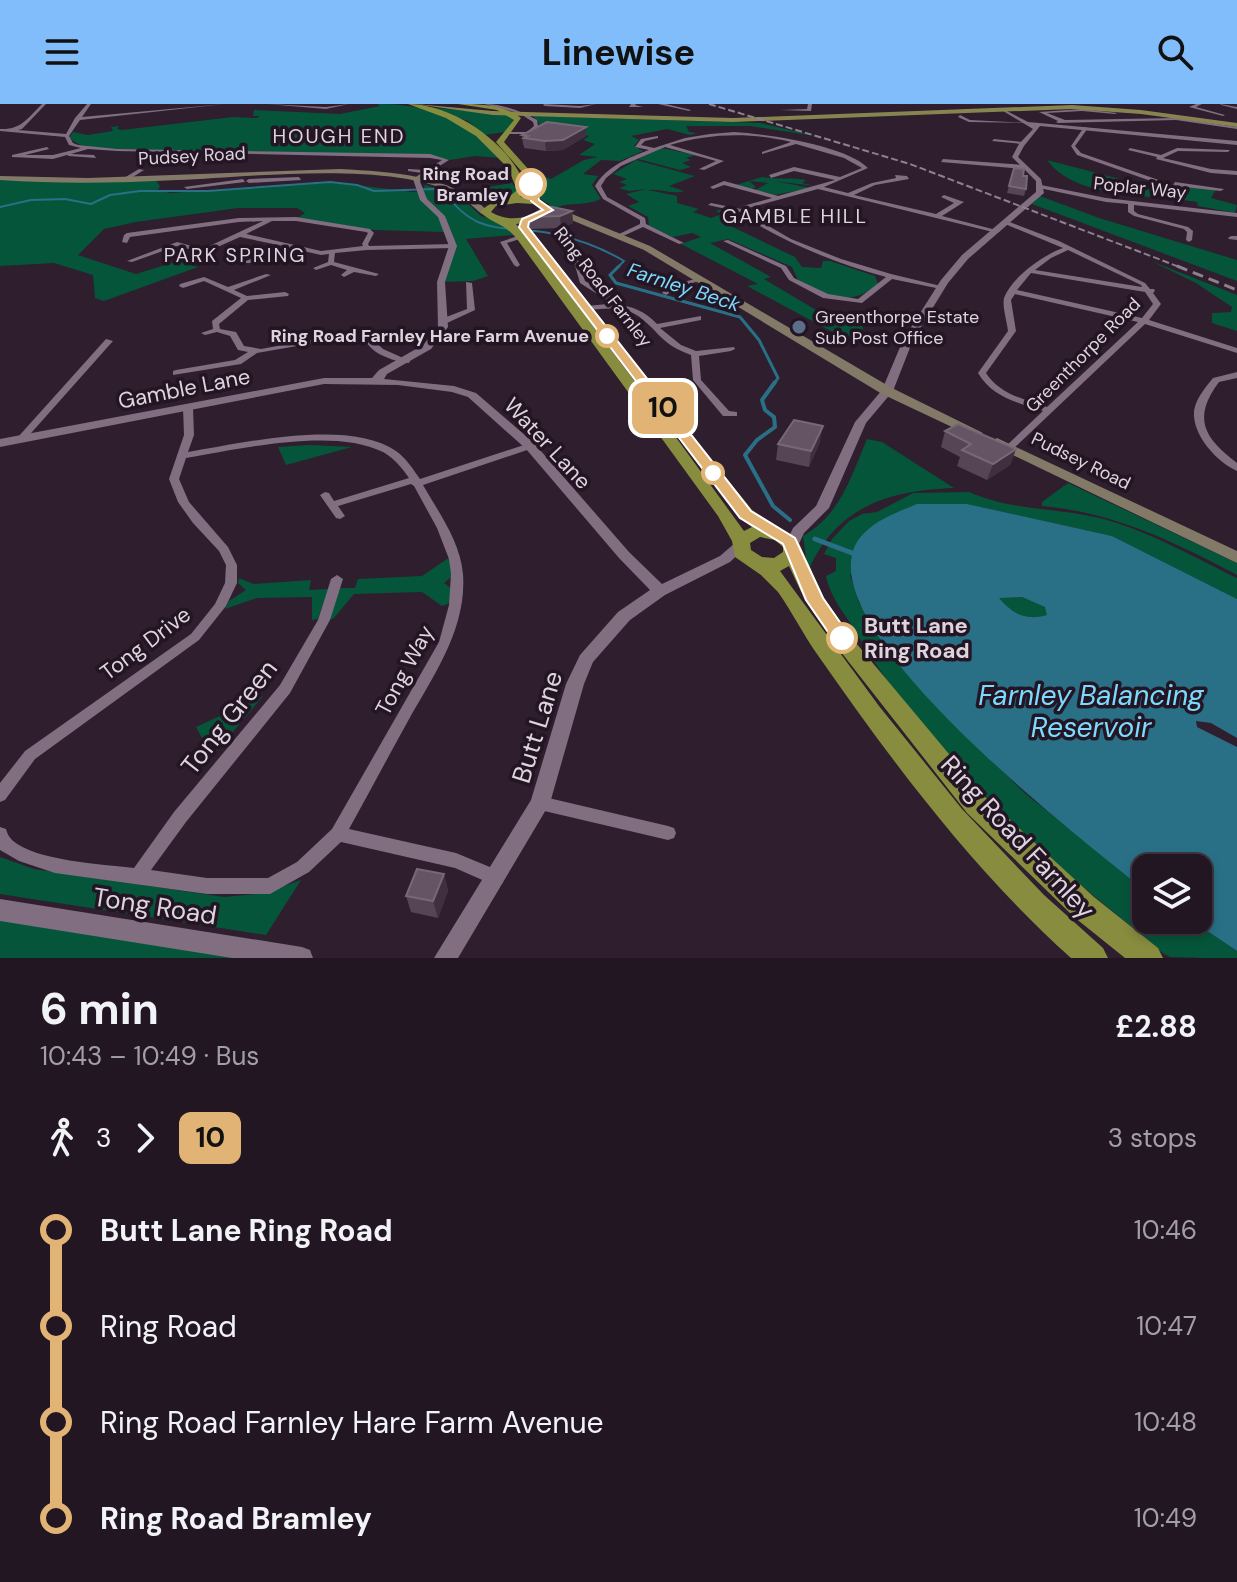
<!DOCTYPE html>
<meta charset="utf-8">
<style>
:root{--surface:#221622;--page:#2a1f2a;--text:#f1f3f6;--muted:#a29fa5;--line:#3f3540;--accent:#80bdfa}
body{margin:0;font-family:"DM Sans",sans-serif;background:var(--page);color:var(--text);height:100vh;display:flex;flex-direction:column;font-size:30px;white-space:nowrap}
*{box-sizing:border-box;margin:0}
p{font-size:26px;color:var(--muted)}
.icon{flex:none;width:44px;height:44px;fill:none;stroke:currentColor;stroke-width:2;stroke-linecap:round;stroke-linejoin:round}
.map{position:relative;height:854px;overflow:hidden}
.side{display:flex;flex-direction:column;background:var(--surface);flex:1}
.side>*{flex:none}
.badge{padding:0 16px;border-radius:12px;font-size:28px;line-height:52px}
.controls{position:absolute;left:1132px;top:750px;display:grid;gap:16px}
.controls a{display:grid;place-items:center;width:80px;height:80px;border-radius:16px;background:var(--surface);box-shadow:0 4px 12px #0003,0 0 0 2px var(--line);font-size:40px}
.map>.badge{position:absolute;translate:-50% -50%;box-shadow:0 0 0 4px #fff}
.legs{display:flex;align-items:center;gap:12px;height:88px;padding:0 40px;font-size:26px}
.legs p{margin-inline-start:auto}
.head{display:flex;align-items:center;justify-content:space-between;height:136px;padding:0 40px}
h1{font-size:44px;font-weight:700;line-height:60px}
ul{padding:0 40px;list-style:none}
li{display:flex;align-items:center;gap:28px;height:96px;font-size:30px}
li i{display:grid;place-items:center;width:12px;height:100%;margin:0 10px;background:currentColor}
li i::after{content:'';width:20px;height:20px;margin:-10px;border:6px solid;border-radius:50%;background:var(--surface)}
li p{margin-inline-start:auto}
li:first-child i{background:linear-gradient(#0000 50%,currentColor 0)}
li:last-child i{background:linear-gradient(currentColor 50%,#0000 0)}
header{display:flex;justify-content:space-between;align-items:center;height:104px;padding:0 40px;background:var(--accent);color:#111;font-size:36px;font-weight:700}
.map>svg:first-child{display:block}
.green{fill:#05553b}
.water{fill:#297087;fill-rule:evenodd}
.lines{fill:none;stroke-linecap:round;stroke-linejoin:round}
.stream-far3{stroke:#297087;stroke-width:2}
.stream-far2{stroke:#297087;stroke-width:3}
.stream-far1{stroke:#297087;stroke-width:4}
.stream{stroke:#297087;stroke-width:5}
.minor{fill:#816e80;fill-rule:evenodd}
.tertiary{fill:#816e80;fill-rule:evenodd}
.secondary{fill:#837967;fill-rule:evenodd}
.primary{fill:#86844f;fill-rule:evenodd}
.trunk{fill:#888c3e;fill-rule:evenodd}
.rail-far1{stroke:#8e818e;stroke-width:2;stroke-dasharray:7 3;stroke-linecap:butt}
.rail{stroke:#8e818e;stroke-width:3;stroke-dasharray:11 6;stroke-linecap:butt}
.wall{fill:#554555}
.shaded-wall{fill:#3f2f3f}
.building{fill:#645464;stroke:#776877;stroke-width:2}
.line-1{fill:#e1b475;stroke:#fff;stroke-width:2}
.stop-1-dot{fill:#fff;stroke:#e1b475;stroke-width:4}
.service-dot{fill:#5c6f8a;stroke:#241524;stroke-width:3}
.labels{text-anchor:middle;stroke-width:7;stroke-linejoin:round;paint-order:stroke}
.far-street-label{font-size:18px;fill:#ded4de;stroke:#241524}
.far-stop-label{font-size:18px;font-weight:bold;fill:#ded4de;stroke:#241524;text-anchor:end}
.far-poi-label{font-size:18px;fill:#ded4de;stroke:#241524;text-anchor:start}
.far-neighbourhood-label{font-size:20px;letter-spacing:2px;fill:#ded4de;stroke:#241524}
.far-water-label{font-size:20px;font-style:italic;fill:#7bdbfd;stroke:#241524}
.street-label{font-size:22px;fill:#ded4de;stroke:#241524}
.stop-label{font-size:22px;font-weight:bold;fill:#ded4de;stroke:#241524;text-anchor:start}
.near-street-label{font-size:26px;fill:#ded4de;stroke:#241524}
.near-water-label{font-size:28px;font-style:italic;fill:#7bdbfd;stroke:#241524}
</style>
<header><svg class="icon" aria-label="menu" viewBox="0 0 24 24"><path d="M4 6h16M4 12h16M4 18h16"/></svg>Linewise<svg class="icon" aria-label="search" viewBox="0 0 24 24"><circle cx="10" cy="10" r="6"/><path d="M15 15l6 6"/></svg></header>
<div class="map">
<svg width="1237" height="854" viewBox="0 0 1237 854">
<rect width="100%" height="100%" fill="#2e1e2e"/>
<g class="green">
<path d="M378 0C432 0 463 16 500 54L475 52 450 56 421 51 108 45 80 41 69 34 73 28 88 31 113 27 111 23 119 22 117 25 122 26 233 13 257 14 260 12H253L254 6 340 10 380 2Z"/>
<path d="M427 3 513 11 515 15 505 28 484 31 468 17Z"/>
<path d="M533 12 760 19 815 32 750 22H686L689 28 697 29 690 31 667 25 631 32 639 36 634 42 643 47 620 57 601 56 583 70 598 72 592 81 601 95C582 103 572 97 555 104L539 94 541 79 532 69 551 75 584 56 598 53 579 51 595 40 583 36 589 32 540 21Z"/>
<path d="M662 44 696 51 686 54 691 56 682 59 691 63 680 66 638 55Z"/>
<path d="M636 56 695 72 669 82 684 87C673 91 660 84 648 86L677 92V99L699 105 693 108 711 114 722 110 716 107 719 106 738 108 741 113 720 117 795 153 802 163 821 164 823 157H830L875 172 878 180C850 204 828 193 798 176L792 163 728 135 710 139 771 173 764 175 821 209 863 219 862 238 838 231 747 182 758 180 681 140 701 133 692 129 673 133 649 122 648 113 628 102 639 98 626 90 647 85 629 87 619 84 627 81 619 78 627 75 613 70Z"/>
<path d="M1047 56 1177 90 1188 88 1182 82 1216 85 1211 94 1237 101 1235 109 1198 102 1197 98C1151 90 1076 96 1047 56Z"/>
<path d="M762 73C776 76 794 73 806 76L802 79 815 82 774 77 811 84 775 91 755 86 768 79 749 77 756 83 751 85 736 81Z"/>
<path d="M0 74 155 75 160 82 158 86 170 89 331 78 413 88 423 87 425 81 458 90 481 112 504 119 514 131 466 135 488 172 473 177 441 178 452 148 446 128 375 126 296 115 305 109 297 104H238L136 118 104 125 78 151 136 170 178 157 198 163 104 197 95 194 93 171 54 159 0 162Z"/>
<path d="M512 79 519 87C499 99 486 99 466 87Z"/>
<path d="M1040 92 1099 114 1237 156V177L1032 100Z"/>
<path d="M1151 157 1237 191V227L1212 219V209L1231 208 1232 203 1196 179Z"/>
<path d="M867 335 882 338 954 384C891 386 838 402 810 463L807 460 803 432C840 411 851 373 867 335Z"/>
<path d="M309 341 352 343 286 361 278 343Z"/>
<path d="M1068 379 1237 459V471C1175 438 1113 408 1042 402V398Z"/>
<path d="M969 388C1014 408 1061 403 1107 416 1153 429 1195 454 1237 474V495L1112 432 966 400 850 471 859 499 893 549 942 609 1027 691 1146 786V816H1191L1237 847V854C1222 854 1182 854 1170 853 1153 845 1137 826 1122 815 1022 734 923 642 857 530 845 509 831 496 826 472L836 467V454L824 450 832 435 849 417 862 410 877 408 913 389Z"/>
<path d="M450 453 454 471 444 479 454 486 452 498 442 502 422 488 354 490 333 515H328L340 484H355L358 475 422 472Z"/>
<path d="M239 474 253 480 311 476 309 486 328 485 318 515 312 516V493L257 494 225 505 229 497 246 486 238 479Z"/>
<path d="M1022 493 1046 503 1048 511C1027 517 1012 510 998 494Z"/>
<path d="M263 592 212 653 196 623Z"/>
<path d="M0 753 34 765 224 793 265 789 301 776 266 831 0 790Z"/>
<path d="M0 806 302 854H0Z"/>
</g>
<path class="water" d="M917 400H967L1112 432 1237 495V634L1211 619 1196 617 1197 623 1237 643V847L1191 816H1198V764H1146V786L1137 780C1071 727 832 541 852 451 858 422 893 410 917 400ZM1022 493 1045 503 1047 511C1027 517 1012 510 999 494Z"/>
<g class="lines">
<path class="stream-far3" d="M0 103 31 96 65 95 91 100 110 91 140 87H208L330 78 357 81 374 87 434 85 443 87C480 136 503 119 554 130 577 135 604 145 624 157L617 164"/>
<path class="stream-far2" d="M619 162 610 171 616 179 740 213 759 236 778 274 774 280"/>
<path class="stream-far1" d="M775 278 762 296 765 306 774 313 775 323 757 336 745 351 773 402 790 416"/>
<path class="stream" d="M815 435 852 449"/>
<g class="minor">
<path d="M42 0H46L22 25 18 26 66 30 75 14 87 0H91L82 13 225 0 80 16 69 32 73 39 78 41 117 45 430 50 449 56 416 77 414 74 422 69 408 67V65L426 66 442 56 430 54 117 47 88 45 71 50 94 51 96 54 69 52 67 51 53 55 12 53V51L47 43 49 45 25 51H53L81 44 69 41 65 33 0 27V25C21 26 28 14 42 0Z"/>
<path d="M267 0 326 3 349 0 326 5Z"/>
<path d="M484 0C503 0 521 7 537 16L538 22 528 30H505L507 28H527L534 22 533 18 519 9Z"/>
<path d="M544 0 580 2 596 0 580 4 545 2 543 1Z"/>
<path d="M631 0H636L635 1 643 3H629Z"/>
<path d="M658 0H666L691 6 689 7Z"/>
<path d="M808 0H812L811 7 780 6 807 5Z"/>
<path d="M1196 0H1202L1196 3 1225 11 1223 12 1189 3Z"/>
<path d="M1220 0 1237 3V5L1221 1Z"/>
<path d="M1082 5 1117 9 1115 10 1082 7 1047 9 1065 16 1176 14 1237 23V25L1176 16 1058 19 1056 18 1058 17 1039 8Z"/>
<path d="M960 11 970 16 1030 19 969 18 958 13Z"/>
<path d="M1084 23 1088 24 1075 42 1081 49 1173 81 1175 78 1224 85 1221 87 1175 82 1187 86 1185 89 1077 51 1071 42Z"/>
<path d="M734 28C766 30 845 41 868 64L824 83 848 89 872 79 896 74 895 71 907 72 909 75 875 81 854 91 936 110 954 99 941 93 944 91 964 98 942 112 1000 127 997 129 818 85 748 104 746 109 791 135 841 155 891 170 945 183 941 185 892 175 862 199 823 194 789 176 781 164 723 137 728 136 786 162 794 174 828 190 858 195 886 173C834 159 787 139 741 111L740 108 708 101 711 99 741 105 743 102 772 94 724 81 713 85 710 83 724 77 778 92 835 76 794 67 771 74 769 71 794 63 840 73 862 64 844 54 796 40 762 50V48L791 38C751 28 710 29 670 41L724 57 704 66 699 65 716 57 665 43 621 62 606 74 601 82 607 93 645 114 646 120 684 139 679 140 643 123 621 133H617V131L640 120V116L603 95 595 82C607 62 628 54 649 46L635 43 641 35 658 32V34L645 37 641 41 654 44 685 34 710 30Z"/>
<path d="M994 35 1022 38 1024 39 1022 40 992 37Z"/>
<path d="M1130 44 1161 51 1177 44 1230 46 1228 48 1178 47 1163 54 1211 65 1237 67V71L1211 69 1156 55 1157 53 1128 46Z"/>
<path d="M943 55 1024 61 1027 63 1024 65 941 58Z"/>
<path d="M139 65 144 66 128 76H124V74Z"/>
<path d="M299 73 301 76 249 79 246 77 249 75Z"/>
<path d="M243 75 245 78 187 85 184 83Z"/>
<path d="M1041 81 1106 94 1237 109V113L1134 101V107L1138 110 1188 123 1193 127 1192 136 1189 138 1186 136 1187 128 1184 125 1134 112 1128 108V100L1106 98 1039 84Z"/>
<path d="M296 113 370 125 374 129 368 140 369 142 453 140 456 142 453 144 367 146 335 149 334 158 379 170 376 172 354 168 344 173 341 171 347 166 331 161 316 166 313 164 328 158 329 150 321 151 290 144 250 159H246V157L283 142 240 133 204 149 177 142 132 158 127 157 177 138 203 145 263 117 239 118 130 133 127 139 122 138 124 131 127 129 239 114ZM272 117H296L366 128 368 129 362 140 363 142 321 147 246 130Z"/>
<path d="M1007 117 1059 137 1145 179 1150 185H1154L1155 187 1153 189 1161 200 1149 216 1237 244V249L1145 220 1012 346H1006L1004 344 1006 342 1043 307C1018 299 992 293 978 269L1008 227C1007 218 1002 203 1004 194 1011 174 1043 151 1063 144L1005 120 1004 119ZM1068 146 1141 181 1142 183 1035 166 1051 154ZM1031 169 1145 188 1153 200 1142 214 1017 186ZM1015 190 1138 218 1047 303C1026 296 999 290 986 269L1016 227 1011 196Z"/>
<path d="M521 131 523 132V134L507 139 520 161 517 163 514 161 500 138Z"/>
<path d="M1231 132H1237V136L1229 135 1228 134Z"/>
<path d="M577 156 580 158 585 177 611 192 615 200C632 202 645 207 657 220L701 212V216L660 224 681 241 696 247 734 243 735 245 731 247 699 252 701 276 729 307 737 308V312H723L693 276 691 251C681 247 671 243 663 235 652 225 643 212 628 207 614 202 598 206 583 206V202H586L608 200 605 195 580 179 574 158Z"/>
<path d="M266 170 271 171 234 186 247 192 285 188 289 190 288 192 248 196 219 220 220 225 236 228 244 242 261 245 354 228 367 230 383 245 410 257 409 259C399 258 385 254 376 248 368 242 365 235 354 232L257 249 241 260 173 271V267L176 266 235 256 248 248 238 246 230 232 217 228 205 231 201 229 213 225 212 217 241 194 204 177 183 184 179 182 180 180 204 173 228 183Z"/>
<path d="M664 170 667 172 663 174 674 181 698 174 701 176 676 185 666 191 662 189 668 183 654 174Z"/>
<path d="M466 178 472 179 475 206 447 219H441V215L467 205Z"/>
<path d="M106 235 113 237 24 337H18L16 335 18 333Z"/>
<path d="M1237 268V274L1219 278C1192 314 1204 334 1237 359V367C1217 358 1192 331 1194 307 1196 294 1205 284 1213 274Z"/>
<path d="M188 301 193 304 194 331 188 348C242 339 349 314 396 347 406 354 413 365 420 375L527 340 530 339 535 342 533 344 423 381C439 409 460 437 463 470 467 525 433 572 408 617 388 653 369 689 349 725L456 749 502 768 504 774 502 780 496 782 455 764 341 738 309 768 270 790H207L55 769 19 757 0 746V723L6 725C7 729 9 733 12 736 35 757 102 760 134 764L174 708 280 581 318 516 331 475 337 471 343 475 330 516 290 589 186 718 151 766 207 774H268L297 758 332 725 439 538 449 501 451 470 449 455 437 424 414 382 411 380 338 402 345 412 340 415 336 414 320 391 325 388 329 389 334 397 409 374C402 364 394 354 383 348 333 323 240 345 186 354L179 375 189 398 228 443 237 461V479L226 502 199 536 35 655 5 696 0 698V679L25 647 191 530 215 500 225 479 226 461 219 447 193 419 178 398 169 375 184 331 183 304Z"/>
<path d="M540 692 668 722 674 724 676 729 674 734 668 736 540 706 535 704 532 699 535 694Z"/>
</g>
<g class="tertiary">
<path d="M1003 5 1028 18 1237 37V41L1040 22 1024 42 1018 53 1041 75 1044 89 968 155 948 179 913 236 893 287 866 319 829 404 804 429 797 444H787L785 441 793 424 816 402 855 318 882 286 903 236 941 176 962 151 1036 88V77L1012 53 1019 40 1033 25 1003 7Z"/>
<path d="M416 73 419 75 427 95 445 112 457 142 445 178 448 223 431 245 387 270 384 275 454 282 476 289 534 339 629 448 662 480 720 452 735 439 740 437 747 442 730 458 665 491 630 516 593 558 584 580 550 699 458 854H434L531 696 566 580 580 551 618 508 650 486 619 454 526 345 468 293 452 288 398 281 324 280 0 343V335L324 274H372L379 266 423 241 438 223 437 178 449 142 438 113 420 96 413 75Z"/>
<path d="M0 795 302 843 310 846 313 854H232L0 817Z"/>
</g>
<g class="secondary">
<path d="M340 65C393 68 450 70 489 108L482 110C474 104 466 95 458 91 393 56 252 73 178 76 119 79 59 80 0 76V72L88 74Z"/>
<path d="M555 103 650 142 892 284 983 329 976 333 971 332 882 290 644 146 552 108 551 106Z"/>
<path d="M997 334 1237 447V459L992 341 990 338Z"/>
</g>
<path class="primary" d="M415 0 493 7 733 14 1072 1 1141 6 1237 19V23L1141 10 1072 5 733 18 493 11Z"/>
<path class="trunk" d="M408 0C454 0 513 41 527 86L520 93 529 94 522 68 496 38 514 16 497 6 458 0C480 0 503 0 521 14L504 38 530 67 539 96 554 106 538 116 516 120 642 287V281H652L752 406 798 437 824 494 851 533 985 693 1094 793 1158 844 1163 854H1125L1074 813 967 709 837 543 805 496 789 462 780 467 879 602 962 705 1044 791 1103 844 1108 854H1071C972 765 893 659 817 550 803 530 792 508 778 488L761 471 735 453 732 437 718 412 517 135C503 118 494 121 480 108 491 96 506 97 517 86L508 64 476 32 446 14ZM517 99 533 100 542 106C526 115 507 118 491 108L496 102ZM643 288 740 414 752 423 744 427ZM760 433 775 436 783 443V448L774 454 762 453 751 446 750 439Z"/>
<path class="rail-far1" d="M709 0 910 60 1182 164"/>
<path class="rail" d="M1177 162 1237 186"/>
</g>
<g class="wall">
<path d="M522 31 586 32 563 46 546 47 524 44V41H523Z"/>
<path d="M1014 64 1023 72 1026 85 1024 92 1007 89Z"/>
<path d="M572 107 573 119 561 124 529 125V113Z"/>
<path d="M945 327 1016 345 1010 361 987 376 957 362 960 353 941 343Z"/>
<path d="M820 338 809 363 776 356 778 340Z"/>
<path d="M444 770 448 787 438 814 411 808 406 792Z"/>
</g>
<g class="shaded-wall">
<path d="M586 23V32L563 46 546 47 545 37Z"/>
<path d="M572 107 573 119 561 124 560 112Z"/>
<path d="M823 322 820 338 809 363 811 347Z"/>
<path d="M1016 345 1010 361 987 376 993 360Z"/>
<path d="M444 770 448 787 438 814 433 797Z"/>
</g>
<g class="building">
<path d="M547 18 586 23 563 36 545 37 524 34 528 32 522 31Z"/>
<path d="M1014 64 1024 65 1023 72H1027L1026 85 1009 82Z"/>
<path d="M547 102 572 107 560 112 529 113Z"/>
<path d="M794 316 823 322 811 347 778 340Z"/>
<path d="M958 320 1016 345 993 360 962 346 971 340 945 327Z"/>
<path d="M417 765 444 770 433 797 406 792Z"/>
</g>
<path class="line-1" d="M531 77 535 80 539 96 553 106 529 118 528 123 751 407 795 434 823 494 851 534 848 538H835L806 496 783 440 740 414 519 123 522 115 543 106 531 97 527 80Z"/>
<g class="stop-1-dot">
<circle cx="531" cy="80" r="14"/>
<circle cx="607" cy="232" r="10"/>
<circle cx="713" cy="369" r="10"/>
<circle cx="842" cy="534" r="14"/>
</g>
<circle class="service-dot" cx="799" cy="223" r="8"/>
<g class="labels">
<g class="far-street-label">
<text transform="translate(192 52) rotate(-3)" y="6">Pudsey Road</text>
<text transform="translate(1140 84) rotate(6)" y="6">Poplar Way</text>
<text transform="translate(603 183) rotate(52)" y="6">Ring Road Farnley</text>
<text transform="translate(1083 251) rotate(-45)" y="6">Greenthorpe Road</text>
<text transform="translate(1081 357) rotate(26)" y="6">Pudsey Road</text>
</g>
<g class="far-stop-label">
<text x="509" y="76">Ring Road<tspan x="509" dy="21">Bramley</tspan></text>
<text x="589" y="238">Ring Road Farnley Hare Farm Avenue</text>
</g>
<g class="far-poi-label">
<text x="815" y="219">Greenthorpe Estate<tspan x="815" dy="21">Sub Post Office</tspan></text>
</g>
<g class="far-neighbourhood-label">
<text x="339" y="39">HOUGH END</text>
<text x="795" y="119">GAMBLE HILL</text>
<text x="235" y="158">PARK SPRING</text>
</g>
<g class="far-water-label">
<text transform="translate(684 183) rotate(18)" y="7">Farnley Beck</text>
</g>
<g class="street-label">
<text transform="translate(184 284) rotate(-11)" y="8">Gamble Lane</text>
<text transform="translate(548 339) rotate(47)" y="8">Water Lane</text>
<text transform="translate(145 539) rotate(-37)" y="8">Tong Drive</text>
<text transform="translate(404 566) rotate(-62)" y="8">Tong Way</text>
</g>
<g class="stop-label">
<text x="864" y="529">Butt Lane<tspan x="864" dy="25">Ring Road</tspan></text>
</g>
<g class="near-street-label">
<text transform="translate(229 613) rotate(-52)" y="9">Tong Green</text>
<text transform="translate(537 623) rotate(-73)" y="9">Butt Lane</text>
<text transform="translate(1018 733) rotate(47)" y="9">Ring Road Farnley</text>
<text transform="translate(155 802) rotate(9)" y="9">Tong Road</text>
</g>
<g class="near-water-label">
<text x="1091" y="601">Farnley Balancing<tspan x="1091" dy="32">Reservoir</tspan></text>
</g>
</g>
</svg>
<div class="controls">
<a><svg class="icon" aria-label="layers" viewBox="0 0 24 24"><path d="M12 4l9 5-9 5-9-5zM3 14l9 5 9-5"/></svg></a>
</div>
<b class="badge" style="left:663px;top:304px;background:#e1b475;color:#111">10</b>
</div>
<section class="side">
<div class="head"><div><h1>6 min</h1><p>10:43 – 10:49 · Bus</p></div><b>£2.88</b></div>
<div class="legs"><svg class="icon" aria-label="walk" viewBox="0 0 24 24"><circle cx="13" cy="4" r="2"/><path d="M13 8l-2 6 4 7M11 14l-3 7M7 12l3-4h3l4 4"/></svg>3<svg class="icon" aria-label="forward" viewBox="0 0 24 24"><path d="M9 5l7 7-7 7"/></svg><b class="badge" style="background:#e1b475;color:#111">10</b><p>3 stops</p></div>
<ul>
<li><i style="color:#e1b475"></i><b>Butt Lane Ring Road</b><p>10:46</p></li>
<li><i style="color:#e1b475"></i><span>Ring Road</span><p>10:47</p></li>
<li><i style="color:#e1b475"></i><span>Ring Road Farnley Hare Farm Avenue</span><p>10:48</p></li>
<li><i style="color:#e1b475"></i><b>Ring Road Bramley</b><p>10:49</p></li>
</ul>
</section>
